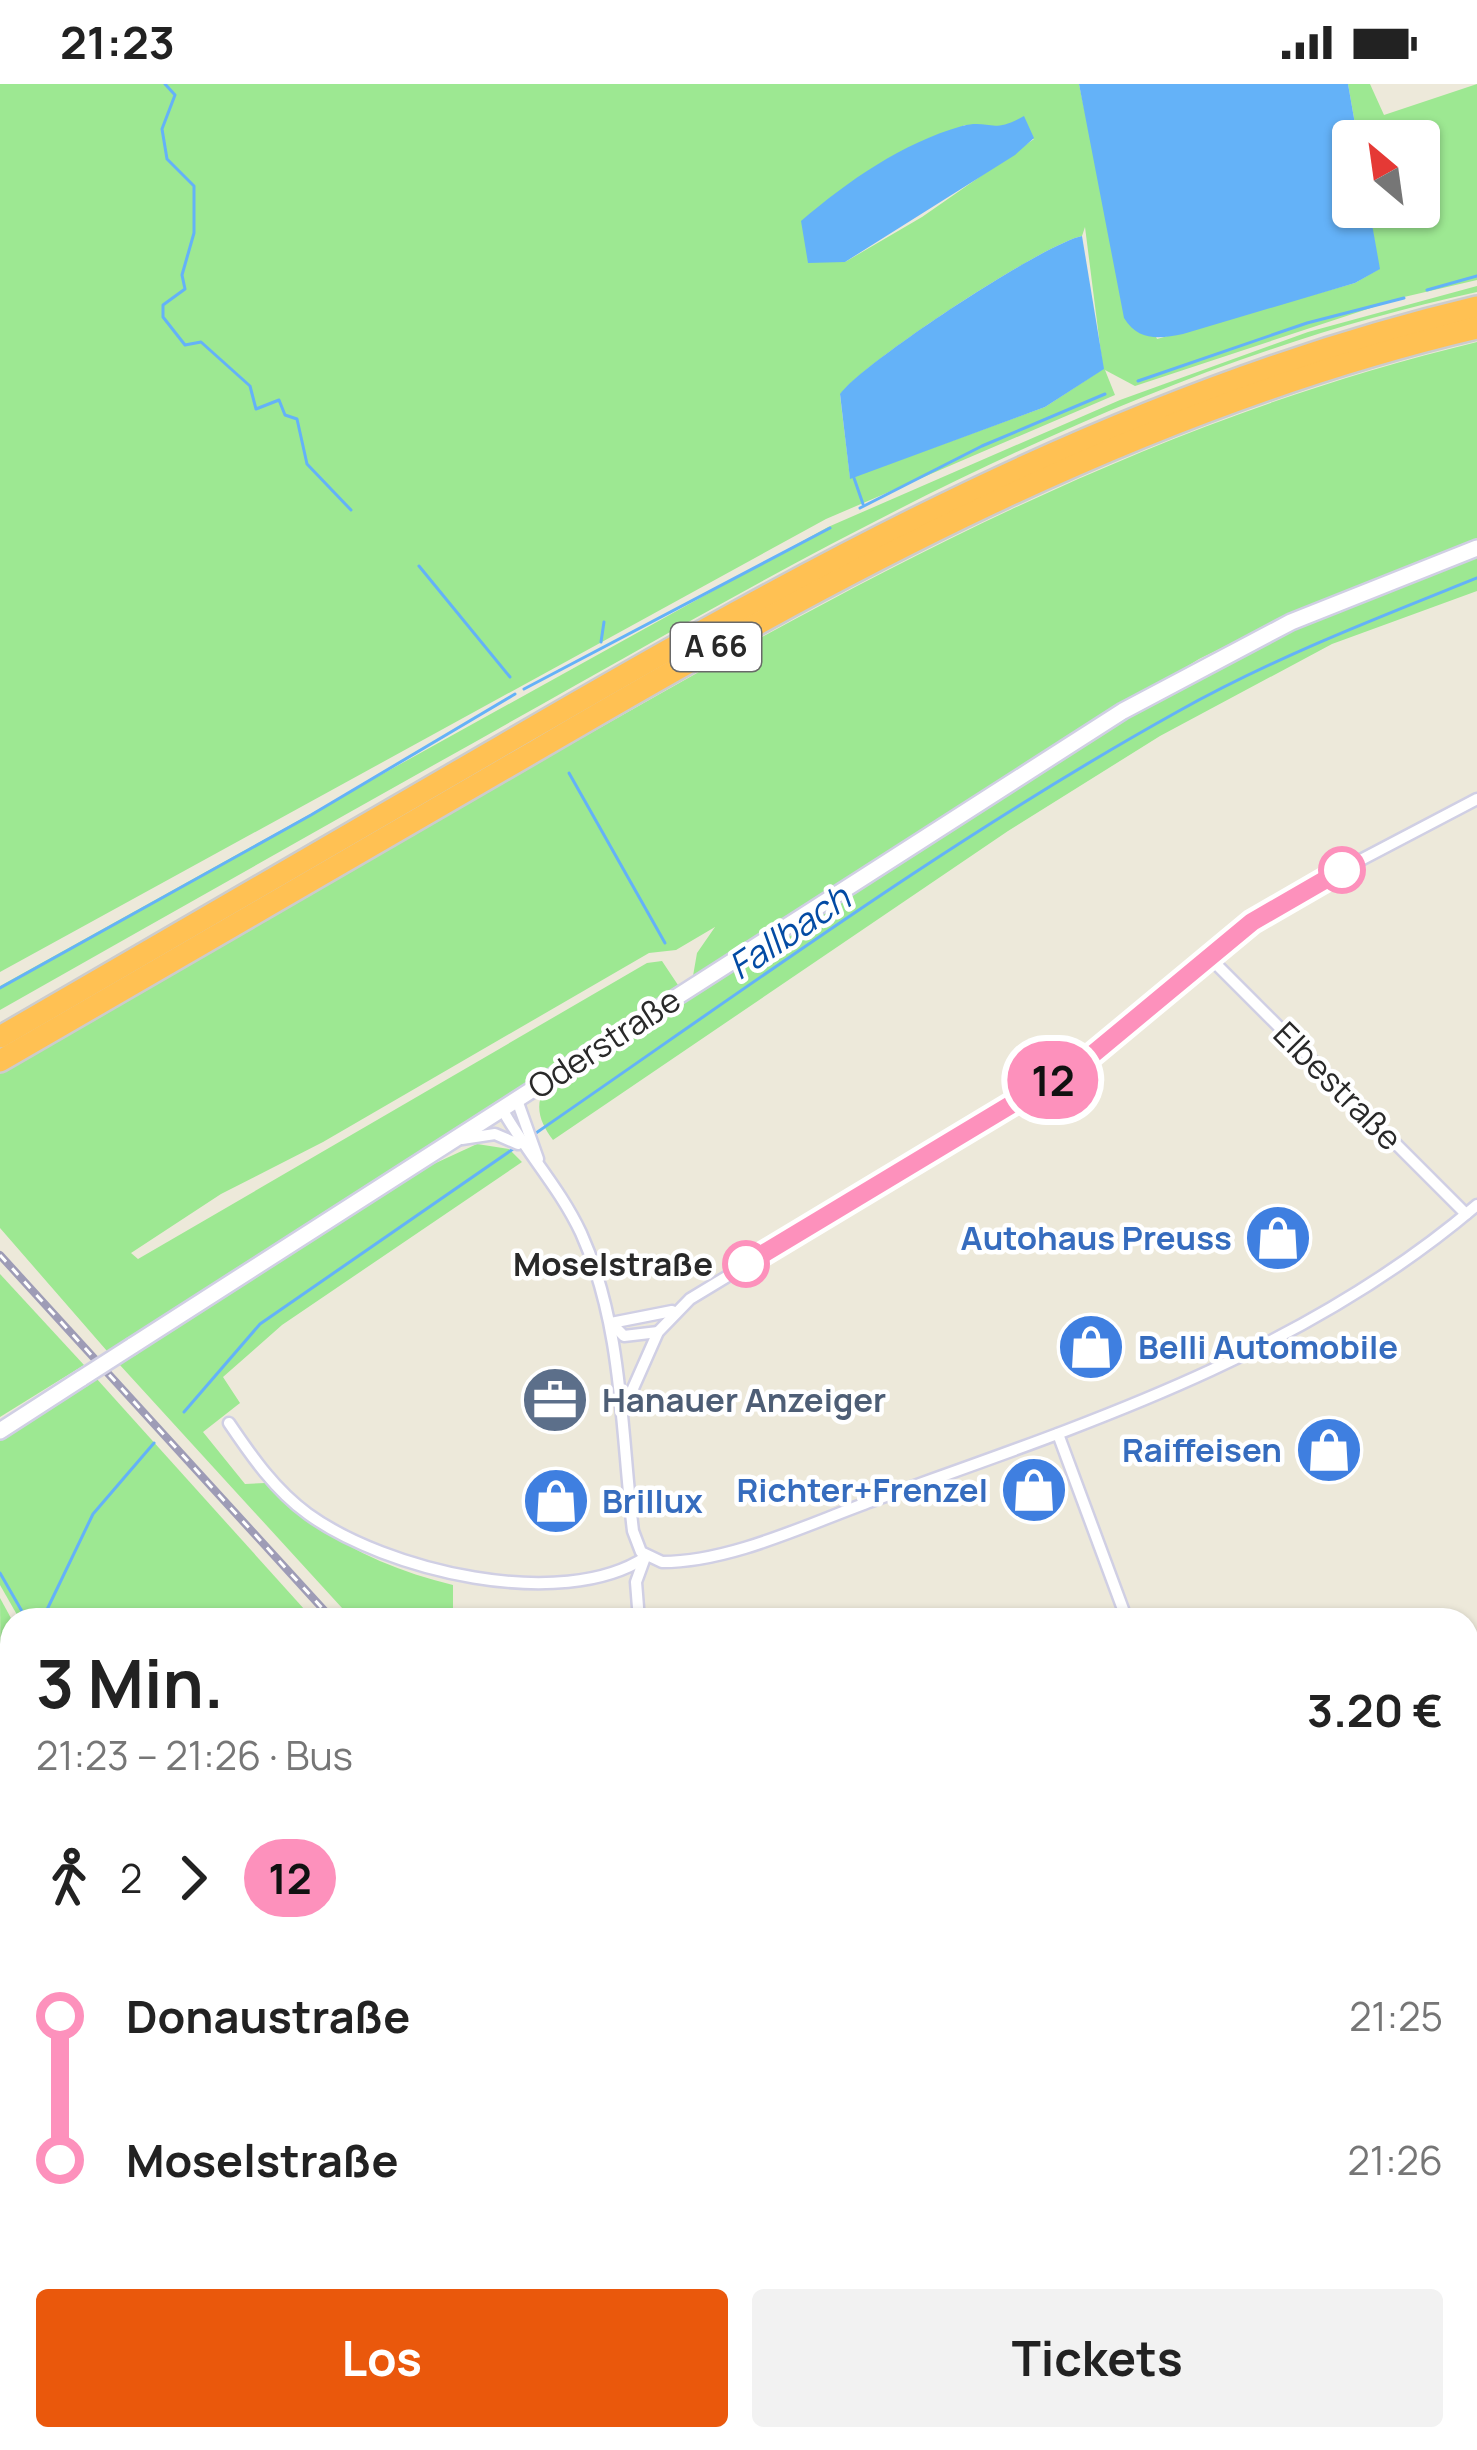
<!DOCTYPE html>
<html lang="de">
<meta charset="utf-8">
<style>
:root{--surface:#fff;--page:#f2f2f2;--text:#222;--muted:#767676;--accent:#ea580c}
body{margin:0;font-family:Manrope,sans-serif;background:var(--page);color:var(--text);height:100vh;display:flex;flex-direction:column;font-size:45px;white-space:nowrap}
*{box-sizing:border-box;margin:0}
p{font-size:39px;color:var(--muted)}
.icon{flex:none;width:66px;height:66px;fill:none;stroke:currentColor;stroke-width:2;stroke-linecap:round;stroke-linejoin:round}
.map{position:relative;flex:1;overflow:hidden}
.sheet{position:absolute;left:0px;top:1524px;width:1479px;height:843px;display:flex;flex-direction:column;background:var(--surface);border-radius:36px 36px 0 0;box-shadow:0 3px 9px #0004}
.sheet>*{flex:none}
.badge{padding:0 24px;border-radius:39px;font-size:42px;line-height:78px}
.needle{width:78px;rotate:331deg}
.controls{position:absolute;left:1332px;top:36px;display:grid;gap:24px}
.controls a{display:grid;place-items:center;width:108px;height:108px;border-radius:12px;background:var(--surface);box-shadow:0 3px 9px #0004;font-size:60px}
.map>.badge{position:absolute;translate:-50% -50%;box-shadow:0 0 0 6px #fff}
.legs{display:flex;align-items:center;gap:18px;height:132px;padding:0 36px;font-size:39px}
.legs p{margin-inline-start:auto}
.overview{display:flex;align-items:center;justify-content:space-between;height:204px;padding:0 36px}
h1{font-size:66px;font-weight:700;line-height:90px}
.action{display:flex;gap:24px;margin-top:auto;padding:24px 36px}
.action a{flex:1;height:138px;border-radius:12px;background:var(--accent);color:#fff;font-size:48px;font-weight:700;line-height:138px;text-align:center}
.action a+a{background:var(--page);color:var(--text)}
ul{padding:0 36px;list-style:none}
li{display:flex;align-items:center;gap:42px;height:144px;font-size:45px}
li i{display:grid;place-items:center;width:18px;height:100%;margin:0 15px;background:currentColor}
li i::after{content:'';width:30px;height:30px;margin:-15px;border:9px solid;border-radius:50%;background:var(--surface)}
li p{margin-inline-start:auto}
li:first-child i{background:linear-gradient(#0000 50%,currentColor 0)}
li:last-child i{background:linear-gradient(currentColor 50%,#0000 0)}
.status{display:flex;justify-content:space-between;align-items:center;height:84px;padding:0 60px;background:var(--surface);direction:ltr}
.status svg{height:33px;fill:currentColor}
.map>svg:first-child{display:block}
.industrial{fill:#e0dbe5}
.green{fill:#9de892;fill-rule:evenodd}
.water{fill:#64b2f8}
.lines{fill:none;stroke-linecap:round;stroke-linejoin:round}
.stream{stroke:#64b2f8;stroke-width:3}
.street-casing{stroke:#d0cfe4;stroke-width:15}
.secondary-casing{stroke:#d0cfe4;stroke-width:20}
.highway-casing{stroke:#ccc;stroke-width:26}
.street{stroke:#fff;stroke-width:10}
.secondary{stroke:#fff;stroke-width:15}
.highway{stroke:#ffc153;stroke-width:21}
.rail-casing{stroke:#9e9cb6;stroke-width:8}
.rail{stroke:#fff;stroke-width:3;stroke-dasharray:9;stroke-linecap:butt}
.secondary-bridge-casing{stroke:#d0cfe4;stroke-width:20;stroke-linecap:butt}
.secondary-bridge{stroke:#fff;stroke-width:15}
.line-1-casing{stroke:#fff;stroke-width:27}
.line-1{stroke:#fd91bc;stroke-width:18}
.stop-1-dot{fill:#fff;stroke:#fd91bc;stroke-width:6}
.labels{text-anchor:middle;stroke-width:9;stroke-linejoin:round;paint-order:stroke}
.shield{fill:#fff;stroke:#696969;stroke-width:3}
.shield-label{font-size:30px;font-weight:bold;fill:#292929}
.street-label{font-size:33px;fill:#292929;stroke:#fff}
.shop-label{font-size:33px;font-weight:bold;fill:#366cbe;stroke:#fff;text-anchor:end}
.stop-label{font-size:33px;font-weight:bold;fill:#292929;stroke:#fff;text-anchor:end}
.service-label{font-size:33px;font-weight:bold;fill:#4e5e75;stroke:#fff;text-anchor:start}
.water-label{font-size:36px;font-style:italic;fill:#034ba4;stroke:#fff}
</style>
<div class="status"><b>21:23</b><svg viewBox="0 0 49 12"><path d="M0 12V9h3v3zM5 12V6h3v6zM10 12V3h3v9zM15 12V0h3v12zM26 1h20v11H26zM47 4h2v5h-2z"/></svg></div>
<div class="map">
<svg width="1477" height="2366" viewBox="0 0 1477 2366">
<rect width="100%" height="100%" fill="#ede9da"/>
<path class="industrial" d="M1467 1797 1477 1800V2359L1467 2347Z"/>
<g class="green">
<path d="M0 0H1079L1108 136 1157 255 1355 199 1379 185 1369 123H1419V57H1358L1348 0H1370L1384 31 1477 0V196L1404 213 1135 302 1105 286 1115 311 826 435 0 888ZM965 41 1034 55 922 133 845 178 933 56ZM1085 143 1103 285 1045 323 850 394 840 311C862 279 1043 160 1082 152Z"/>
<path d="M1477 202V208C1153 278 862 439 576 601 384 709 192 817 0 926V902L828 443 1120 316 1308 248Z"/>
<path d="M1477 258V454L1289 531 1199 575 693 892 697 869 715 843 676 866 649 869 323 1058 221 1110 131 1169 138 1175 647 879 662 877 678 901 107 1267 0 1144V989C186 881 373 774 559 667 859 496 1138 340 1477 258Z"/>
<path d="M1477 468V507L1332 560 1160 652 1008 747 553 1056C541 1040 534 1024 544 1005L1126 631 1293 541Z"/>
<path d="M477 1060 509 1065 522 1078 282 1241 223 1293 240 1319 203 1348 245 1400 265 1399C317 1451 381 1484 453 1501V1536H353L119 1280 399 1096Z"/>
<path d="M0 1190 84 1281 0 1333Z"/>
<path d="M96 1294 314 1536H20L0 1501V1355Z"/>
<path d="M0 1514 12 1536V1807L3 1858Z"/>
<path d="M0 1865 12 1921V2151L0 2165Z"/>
<path d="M0 2322 12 2326V2355H372L381 2366H0Z"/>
<path d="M417 2355H557L567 2366H410Z"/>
</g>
<g class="water">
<path d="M1079 0H1348L1358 57H1353V123H1369L1380 185 1355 199 1183 250C1159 255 1138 257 1124 234Z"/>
<path d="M1024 32 1034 54 1015 71 845 178 808 179 801 137C848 97 902 59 962 42 990 35 991 51 1024 32Z"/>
<path d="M1082 152 1104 285 1045 323 850 395 840 310C862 279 1043 160 1082 152Z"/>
</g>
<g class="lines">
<g class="stream">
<path d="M165 0 175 11 162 45 167 75 194 102V149L182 191 185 205 163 221V233L185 261 201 258 250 302 256 325 279 316 285 331 297 335 307 380 351 426"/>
<path d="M1427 206 1477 192"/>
<path d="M1138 297 1307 239 1404 214"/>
<path d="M854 394 863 420"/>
<path d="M860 424 982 362 1105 310"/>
<path d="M419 482 510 593"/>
<path d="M601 558 604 538"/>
<path d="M524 605 830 444"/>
<path d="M569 689 665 859"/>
<path d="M0 904 311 731 515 610"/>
<path d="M536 1049C745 905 954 752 1177 628 1273 574 1375 535 1477 494"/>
<path d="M184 1328 260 1240 513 1065"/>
<path d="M0 1489 27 1536"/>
<path d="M42 1536 93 1430 154 1359"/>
<path d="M0 1633 12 1605"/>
</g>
<g class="street-casing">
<g id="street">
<path d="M1210 874 1466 1130"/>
<path d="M517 1016 538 1075"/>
<path d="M502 1025C526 1068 560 1104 581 1149 623 1242 621 1347 633 1447L641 1468 662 1478C731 1478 808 1440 872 1417 1084 1341 1303 1270 1477 1121"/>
<path d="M462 1055 495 1050 518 1060"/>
<path d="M611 1239 672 1227"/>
<path d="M613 1241 624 1252 658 1248"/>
<path d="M623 1327 658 1248 690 1215 1096 969 1271 823 1477 715"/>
<path d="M229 1339C252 1373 275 1406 308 1430 385 1486 561 1529 646 1473"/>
<path d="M1058 1350 1127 1536"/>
<path d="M639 1536 636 1498 644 1476"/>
<path d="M1467 1773 1477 1778"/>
<path d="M11 2194 12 2195"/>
<path d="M0 2276 12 2273"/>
<path d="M376 2355 386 2366"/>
<path d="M696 2355 705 2366"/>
<path d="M1313 2355 1323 2366"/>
<path d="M407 2366 413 2355"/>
<path d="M724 2366 743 2355"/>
</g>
</g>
<g class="secondary-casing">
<g id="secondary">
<path d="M132 1262 1123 627 1291 538 1477 464"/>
<path d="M0 1347 82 1294"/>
</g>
</g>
<g class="highway-casing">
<g id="highway">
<path d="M0 953C168 856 336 759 503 661 812 481 1126 306 1477 223"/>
<path d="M0 977C178 874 357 770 535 667 834 492 1137 324 1477 244"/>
</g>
</g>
<use href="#street" class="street"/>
<use href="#secondary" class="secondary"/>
<use href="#highway" class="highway"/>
<g class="rail-casing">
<g id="rail">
<path d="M0 1171 333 1536"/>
<path d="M1086 2355 1096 2366"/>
</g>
</g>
<use href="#rail" class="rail"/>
<g class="secondary-bridge-casing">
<path id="secondary-bridge" d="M82 1294 132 1262"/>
</g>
<use href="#secondary-bridge" class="secondary-bridge"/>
</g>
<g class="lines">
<g class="line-1-casing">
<path id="line-1" d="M746 1180 1087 975 1252 838 1342 786"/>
</g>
<use href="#line-1" class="line-1"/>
</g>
<defs>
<g id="shop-disc" transform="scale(3.45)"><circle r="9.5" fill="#3f7fe0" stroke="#fff"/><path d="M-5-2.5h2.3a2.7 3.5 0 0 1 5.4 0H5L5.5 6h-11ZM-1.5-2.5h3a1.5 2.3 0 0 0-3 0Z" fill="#fff"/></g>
<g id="office-disc" transform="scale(3.45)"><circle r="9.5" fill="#5c6f8a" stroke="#fff"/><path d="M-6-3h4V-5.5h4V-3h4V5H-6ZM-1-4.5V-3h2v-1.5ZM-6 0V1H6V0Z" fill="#fff"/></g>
</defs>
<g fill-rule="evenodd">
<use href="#shop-disc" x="1278" y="1154"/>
<use href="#shop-disc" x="1091" y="1263"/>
<use href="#office-disc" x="555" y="1316"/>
<use href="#shop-disc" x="1329" y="1366"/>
<use href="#shop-disc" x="1034" y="1406"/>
<use href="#shop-disc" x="556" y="1417"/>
</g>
<g class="stop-1-dot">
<circle cx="1342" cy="786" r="21"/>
<circle cx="746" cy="1180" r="21"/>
</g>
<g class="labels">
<rect class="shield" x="671" y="539" width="90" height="48" rx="9"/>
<g class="shield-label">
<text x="716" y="573">A 66</text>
</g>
<g class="street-label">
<text transform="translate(604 959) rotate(-33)" y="12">Oderstraße</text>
<text transform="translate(1338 1002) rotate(45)" y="12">Elbestraße</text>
</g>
<g class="shop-label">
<text x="1232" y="1166">Autohaus Preuss</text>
<text x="1138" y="1275" text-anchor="start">Belli Automobile</text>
<text x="1282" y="1378">Raiffeisen</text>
<text x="988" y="1418">Richter+Frenzel</text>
<text x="602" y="1429" text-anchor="start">Brillux</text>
</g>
<g class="stop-label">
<text x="713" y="1192">Moselstraße</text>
</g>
<g class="service-label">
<text x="602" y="1328">Hanauer Anzeiger</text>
</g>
<g class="water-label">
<text transform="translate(789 848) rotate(-34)" y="13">Fallbach</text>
</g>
</g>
</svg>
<div class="controls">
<a><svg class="needle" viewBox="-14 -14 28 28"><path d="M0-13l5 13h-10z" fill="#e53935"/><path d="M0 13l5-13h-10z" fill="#767676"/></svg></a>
</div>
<b class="badge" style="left:1053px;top:996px;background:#fd91bc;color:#111">12</b>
<section class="sheet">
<div class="overview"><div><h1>3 Min.</h1><p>21:23 – 21:26 · Bus</p></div><b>3.20 €</b></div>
<div class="legs"><svg class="icon" aria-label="walk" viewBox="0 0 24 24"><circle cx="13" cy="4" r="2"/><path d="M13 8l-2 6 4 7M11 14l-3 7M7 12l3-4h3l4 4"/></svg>2<svg class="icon" aria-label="forward" viewBox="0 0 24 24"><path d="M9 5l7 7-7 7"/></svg><b class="badge" style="background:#fd91bc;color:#111">12</b></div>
<ul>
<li><i style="color:#fd91bc"></i><b>Donaustraße</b><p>21:25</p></li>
<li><i style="color:#fd91bc"></i><b>Moselstraße</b><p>21:26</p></li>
</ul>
<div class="action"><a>Los</a><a>Tickets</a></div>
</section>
</div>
